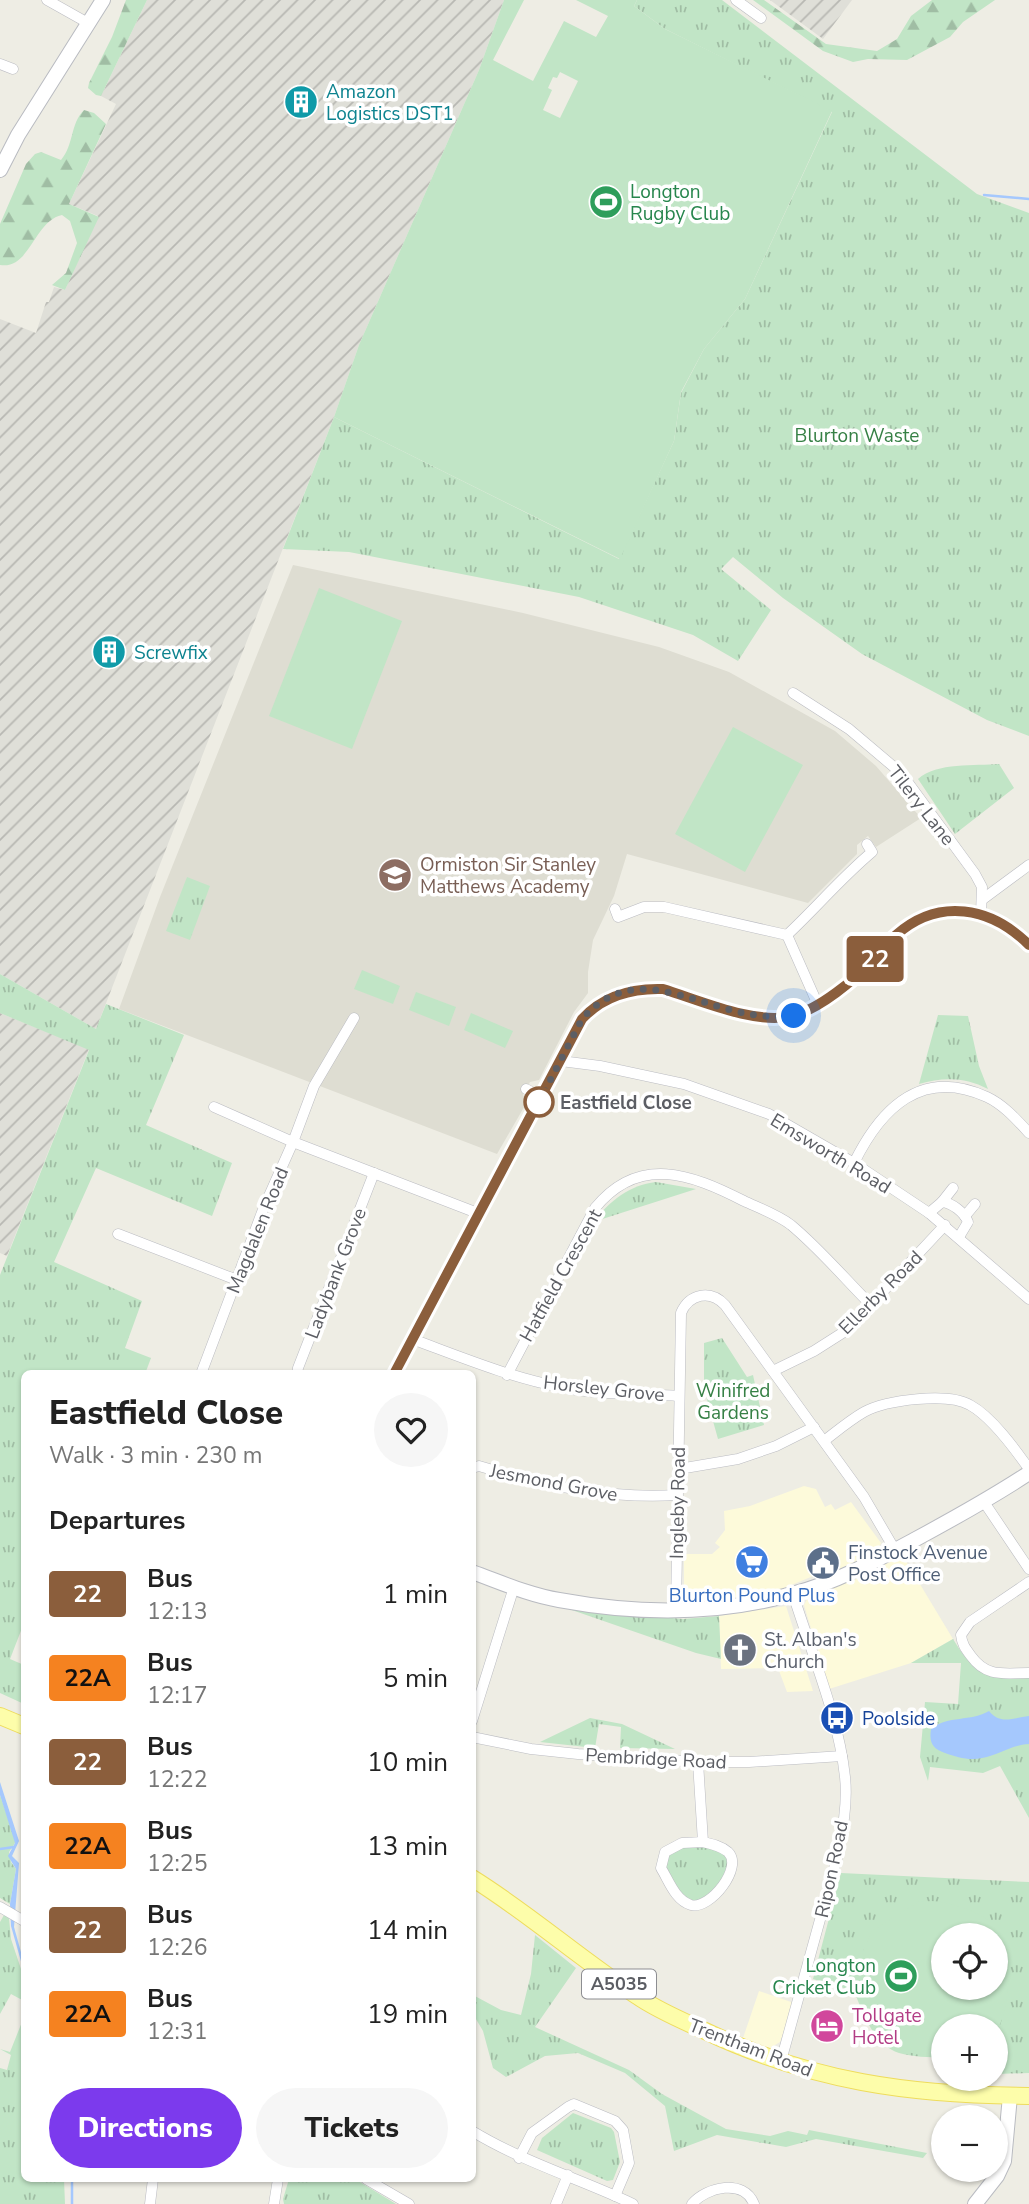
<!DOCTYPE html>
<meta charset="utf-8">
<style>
:root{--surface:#fff;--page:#f6f6f6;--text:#222;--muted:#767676;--accent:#7c3aed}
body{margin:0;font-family:"Nunito Sans",sans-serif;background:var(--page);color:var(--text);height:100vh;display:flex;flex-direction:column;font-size:26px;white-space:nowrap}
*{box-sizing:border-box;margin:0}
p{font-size:23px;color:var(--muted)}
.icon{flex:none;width:38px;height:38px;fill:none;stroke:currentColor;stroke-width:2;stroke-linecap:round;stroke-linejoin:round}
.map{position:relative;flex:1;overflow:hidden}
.panel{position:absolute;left:21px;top:1370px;width:455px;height:812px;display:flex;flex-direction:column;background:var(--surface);border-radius:10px;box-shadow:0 2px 5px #0004}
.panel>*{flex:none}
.badge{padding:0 14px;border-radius:5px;font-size:24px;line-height:46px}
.fabs{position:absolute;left:931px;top:1923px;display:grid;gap:14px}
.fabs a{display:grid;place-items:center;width:77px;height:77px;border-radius:50%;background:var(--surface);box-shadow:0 2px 5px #0004;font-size:35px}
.you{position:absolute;width:35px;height:35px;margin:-18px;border:5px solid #fff;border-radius:50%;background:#1a73e8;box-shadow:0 0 0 10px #1a73e833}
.map>.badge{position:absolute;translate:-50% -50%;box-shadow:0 0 0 4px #fff}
h2{padding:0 28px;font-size:26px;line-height:63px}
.round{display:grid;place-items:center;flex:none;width:74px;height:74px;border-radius:37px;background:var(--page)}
.summary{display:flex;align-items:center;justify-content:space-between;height:119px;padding:0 28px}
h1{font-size:33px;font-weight:800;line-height:52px}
.action{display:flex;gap:14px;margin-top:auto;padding:14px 28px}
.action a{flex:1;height:80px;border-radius:42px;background:var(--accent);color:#fff;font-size:28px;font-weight:800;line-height:80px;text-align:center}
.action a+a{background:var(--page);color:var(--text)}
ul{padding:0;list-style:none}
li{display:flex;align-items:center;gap:21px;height:84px;padding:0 28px}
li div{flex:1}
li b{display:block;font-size:26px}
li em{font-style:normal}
li .badge{min-width:77px;font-weight:700;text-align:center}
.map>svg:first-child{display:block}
.commercial{fill:#fdfada}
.industrial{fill:url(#industrial-furrows)}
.education{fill:#deddd2}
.grass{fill:url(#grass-tufts);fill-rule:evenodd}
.forest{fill:url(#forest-firs)}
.pitch{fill:#c1e5c6;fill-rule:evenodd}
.water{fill:#a5c8fd}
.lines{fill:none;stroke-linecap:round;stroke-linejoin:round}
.stream{stroke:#a5c8fd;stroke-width:2.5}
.street-casing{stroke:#bbbcc2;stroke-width:11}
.secondary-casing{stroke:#b9bbc1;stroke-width:16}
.primary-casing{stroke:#eedc5d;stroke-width:18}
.street{stroke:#fff;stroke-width:10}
.secondary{stroke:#fff;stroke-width:14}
.primary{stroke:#fdfdaa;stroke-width:16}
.line-casing{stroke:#fff;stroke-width:16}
.line{stroke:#8b5e3c;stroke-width:10}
.walk{stroke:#5c5e64;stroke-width:7;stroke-dasharray:0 12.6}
.stop-dot{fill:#fff;stroke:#8b5e3c;stroke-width:3.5}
.labels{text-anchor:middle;stroke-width:7;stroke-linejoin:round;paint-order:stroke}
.shield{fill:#fff;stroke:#8d8e92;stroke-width:2}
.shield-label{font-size:18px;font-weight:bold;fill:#5c5e64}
.culture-label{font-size:19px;fill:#0d838f;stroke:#fff;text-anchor:start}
.leisure-label{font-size:19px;fill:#27864d;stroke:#fff;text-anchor:start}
.park-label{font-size:19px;fill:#368045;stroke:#fff}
.street-label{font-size:19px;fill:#5c5e64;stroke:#fff}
.education-label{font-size:19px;fill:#785e54;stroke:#fff;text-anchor:start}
.stop-label{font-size:19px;font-weight:bold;fill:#5c5e64;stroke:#fff;text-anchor:start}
.service-label{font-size:19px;fill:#4e5e75;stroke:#fff;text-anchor:start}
.shop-label{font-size:19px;fill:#366cbe;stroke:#fff}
.worship-label{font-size:19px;fill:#5b616d;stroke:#fff;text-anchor:start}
.transit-label{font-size:19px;fill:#164399;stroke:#fff;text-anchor:start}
.hotel-label{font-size:19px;fill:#b23c85;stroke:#fff;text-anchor:start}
</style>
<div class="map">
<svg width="1029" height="2204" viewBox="0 0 1029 2204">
<defs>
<pattern id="industrial-furrows" width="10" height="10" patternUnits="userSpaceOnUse" patternTransform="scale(1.75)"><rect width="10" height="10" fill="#dfdfd8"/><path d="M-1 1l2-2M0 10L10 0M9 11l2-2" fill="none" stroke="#b8b8b3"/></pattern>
<pattern id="grass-tufts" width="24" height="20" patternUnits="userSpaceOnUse" patternTransform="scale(1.75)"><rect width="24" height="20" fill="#c1e5c6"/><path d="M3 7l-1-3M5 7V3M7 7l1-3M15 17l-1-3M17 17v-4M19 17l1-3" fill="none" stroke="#a0bda4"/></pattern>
<pattern id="forest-firs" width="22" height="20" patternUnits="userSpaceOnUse" patternTransform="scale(1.75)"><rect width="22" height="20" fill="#c1e5c6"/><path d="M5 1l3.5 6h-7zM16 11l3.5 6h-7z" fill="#a0bda4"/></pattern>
</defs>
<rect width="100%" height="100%" fill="#eeede4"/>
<g class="commercial">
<path d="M804 1486 816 1489 825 1507 831 1504 835 1510 851 1502 881 1543 877 1551 831 1573 823 1572 767 1595 696 1602 693 1597 684 1593V1554H712L720 1547 715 1543 725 1530 724 1511 750 1506Z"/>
<path d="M903 1556 953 1639 911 1663 829 1689 804 1605 806 1601 810 1597Z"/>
<path d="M786 1606 813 1691 787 1692 778 1668 721 1669 719 1616Z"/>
<path d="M759 1991 794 2003 780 2042 770 2048 743 2038Z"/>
</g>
<g class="industrial">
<path d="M147 0H504L479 70 359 345 334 417 96 1029 0 974V319L36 333 46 302H49L54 287 65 290 98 216 69 204 116 104 101 96Z"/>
<path d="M770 0H852L823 39Z"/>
<path d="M0 1013 89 1049 7 1256 0 1253Z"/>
</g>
<path class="education" d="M293 565 523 613 659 647 729 672 835 731 876 766 921 818 876 847 868 836 857 845V854L808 903 627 854 614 896 593 940 588 972V993L574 1012 539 1080 530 1082 523 1095 527 1102 497 1154 119 1009 160 897Z"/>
<g class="grass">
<path d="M637 0H722L977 194 1029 213V736L987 720 862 654 783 598 733 557 721 569 771 610 738 661 693 635 579 597 349 552 283 549 334 417 619 559 674 441 681 393 704 349 745 299 832 112 665 29 634 6Z"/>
<path d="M999 764 1014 788 955 834 918 779C937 762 975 766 999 764Z"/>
<path d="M187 877 210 886 190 940 166 931Z"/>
<path d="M0 974 96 1029 106 1004 184 1035 146 1125 232 1163 212 1216 96 1168 54 1262 142 1301 125 1348 151 1358 145 1374H24V1623L10 1659 24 1665V1704L0 1693V1275L89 1050 0 1013Z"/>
<path d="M938 1015 968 1016 979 1066 988 1089C965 1077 943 1077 919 1084Z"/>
<path d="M656 1182 696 1189 593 1222C610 1201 629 1185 656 1182Z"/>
<path d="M722 1338 747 1377 753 1375 764 1425 718 1439 704 1389V1343Z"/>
<path d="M566 1608 683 1619 719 1616 721 1659 696 1653Z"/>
<path d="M953 1639C974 1674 989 1680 1029 1678V1818L1000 1766 983 1773 930 1767 928 1781 920 1757 925 1702 958 1704 961 1663H911Z"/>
<path d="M590 1718 622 1724 675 1749 620 1748 621 1727 599 1724 595 1748 540 1742Z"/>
<path d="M0 1795 15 1838V1843L9 1852 11 1862 16 1869 10 1904 0 1898Z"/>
<path d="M703 1844 724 1851 730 1868 708 1899 692 1902 677 1892 662 1868 667 1853 683 1845Z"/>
<path d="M841 1873 1029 1882V2073L996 2074V2026H943V2058C929 2057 912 2057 899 2053 873 2044 863 2013 854 1991L813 1979ZM943 1936H996V1988H943Z"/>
<path d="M4 1915 9 1918 11 1939 24 1978V2001L11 1994 0 2014V1922Z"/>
<path d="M535 1935 576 1968 535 2027 629 2070 662 2094 726 2129 770 2136 788 2131 807 2135 809 2130 927 2153 923 2158 816 2139 786 2147 717 2135 674 2151 665 2106 625 2073 578 2053 545 2056 506 2077 493 2068 483 2031 473 2014V1995L501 2010 521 2015 531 1974Z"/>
<path d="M24 2017V2179H64L65 2204H0V2068L7 2070 11 2055 0 2049 10 2052Z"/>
<path d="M573 2113 611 2128 614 2132 620 2162 613 2180 607 2181 537 2150 542 2138Z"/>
<path d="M289 2179H355L396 2204H284L283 2199Z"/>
</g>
<g class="forest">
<path d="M126 0H147L101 96 96 95 88 88 89 83 112 37Z"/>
<path d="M753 0H764L826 44 877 51 897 39 911 16 932 0H995L963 22 950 37 907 60 868 59 853 62 823 51Z"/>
<path d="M84 110 94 113 106 124 69 204 99 217 65 290 52 285 66 273 77 243 70 221 62 215C34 221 30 270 0 265V224L26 164 35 154 41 152 61 160C74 145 70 124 84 110Z"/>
</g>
<g class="pitch">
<path d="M504 0H524L493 60 533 81 564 21 596 37 608 16 576 0H637L634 6 665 29 832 111 745 299 704 349 681 392 674 441 620 559 334 417 359 345 479 70ZM560 72 578 81 560 118 543 110 552 90 548 88 553 77 557 78Z"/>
<path d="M319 588 402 621 352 749 269 716Z"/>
<path d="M733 727 803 765 745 872 675 834Z"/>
<path d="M362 970 400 986 393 1004 354 989Z"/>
<path d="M416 992 456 1007 449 1026 409 1010Z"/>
<path d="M471 1013 513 1031 505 1048 464 1030Z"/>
<path d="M931 1901C955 1902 999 1917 1008 1943 1012 1957 1010 1972 1008 1986 1007 2003 1004 2018 996 2033V2026H943V2057H941L912 2053 894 2047 881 2035 864 2012 859 1990 858 1962 872 1931 918 1902ZM943 1936H996V1988H943Z"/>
</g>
<g class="water">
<path d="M989 1711C1000 1725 1013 1718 1029 1716V1744C1011 1745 999 1755 982 1758 969 1761 957 1757 945 1753 932 1749 929 1742 931 1729 948 1715 971 1722 989 1711Z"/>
<path d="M0 1782 19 1841 12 1856 19 1863 14 1927 24 1963V1972L11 1926 10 1904 16 1869 8 1856 15 1843 0 1795Z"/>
</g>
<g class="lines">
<g class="stream">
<path d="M984 195 1029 199"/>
<path d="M0 1849 14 1847"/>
<path d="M72 2179V2204"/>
</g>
<g class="street-casing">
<g id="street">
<path d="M47 0 88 23"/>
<path d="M736 0 761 18"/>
<path d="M0 64 13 69"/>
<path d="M793 693 849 729 901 773 975 874 982 887 981 914"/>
<path d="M983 899 1029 865"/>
<path d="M615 909 618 917 644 907H664L787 935"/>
<path d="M787 935C816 908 841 878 872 852L867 844"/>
<path d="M787 935 818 1005"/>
<path d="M561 1061 600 1066 684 1084 769 1114 854 1163 929 1213 1029 1299"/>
<path d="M526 1089 541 1097"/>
<path d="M214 1107 293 1142 480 1214"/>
<path d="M854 1163C881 1108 922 1067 987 1097 1004 1105 1017 1120 1029 1133"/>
<path d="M942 1202 953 1188"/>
<path d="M929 1213 942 1202C952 1203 964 1212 968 1222L959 1237"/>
<path d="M965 1216 975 1204"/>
<path d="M118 1234 237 1280"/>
<path d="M412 1339C461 1357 509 1377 560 1387 599 1395 639 1394 678 1396"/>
<path d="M773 1371 814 1351 847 1330 945 1225"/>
<path d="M201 1374 264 1207 293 1142 314 1086 354 1018"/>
<path d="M297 1374 298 1368 374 1173"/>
<path d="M394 1374 582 1019C603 995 633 988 663 989 700 1000 754 1025 792 1016 820 1009 856 979 875 959 882 951 888 942 896 935 939 897 991 907 1029 945"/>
<path d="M507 1375 595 1208C639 1154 691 1174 744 1201 759 1208 778 1215 791 1225 820 1249 845 1279 871 1305"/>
<path d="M824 1441C837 1431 850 1420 864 1412 886 1400 948 1392 970 1405 992 1417 1015 1449 1029 1469"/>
<path d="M472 1468 479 1466C545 1486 609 1499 677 1495"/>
<path d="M679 1469 738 1459 776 1446 814 1427"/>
<path d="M984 1502 1029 1569"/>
<path d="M1029 1582 970 1622 961 1635C962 1644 965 1648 971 1656 987 1678 1004 1673 1029 1673"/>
<path d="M676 1610 681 1313C689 1294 710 1289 725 1305L864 1497 895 1550"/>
<path d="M472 1721 514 1587"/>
<path d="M472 1737 531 1749 578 1754 698 1762H749L842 1756"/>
<path d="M698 1762 703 1842C712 1844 721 1846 728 1852 744 1867 710 1910 691 1905 675 1900 669 1881 661 1868L665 1852 682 1843 703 1842"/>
<path d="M0 1907 24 1921"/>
<path d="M781 2061 837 1858C842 1833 848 1804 845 1777 839 1718 811 1652 793 1594"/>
<path d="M472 2131C523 2162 580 2179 633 2204"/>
<path d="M519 2158 532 2133 568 2107 574 2104 615 2121 623 2130 629 2163 615 2196"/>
<path d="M366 2179 409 2204"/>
<path d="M150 2204 153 2179"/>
<path d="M274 2204 278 2179"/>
<path d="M556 2204 568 2175"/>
<path d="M692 2204C706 2187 744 2178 754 2204"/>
</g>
</g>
<g class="secondary-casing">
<g id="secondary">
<path d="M0 170 18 135 103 0"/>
<path d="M472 1572C500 1582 529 1595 559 1600 635 1614 717 1615 792 1594 835 1583 875 1561 914 1540 953 1519 991 1498 1029 1473"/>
<path d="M975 2204 997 2176 1004 2161 1010 2096"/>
</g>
</g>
<g class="primary-casing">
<g id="primary">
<path d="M0 1716 24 1726"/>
<path d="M472 1878C530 1914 580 1959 637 1996 657 2010 681 2020 703 2030 812 2082 910 2095 1029 2096"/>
</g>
</g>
<use href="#street" class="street"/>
<use href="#secondary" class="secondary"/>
<use href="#primary" class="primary"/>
</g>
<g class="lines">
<g class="line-casing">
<path id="line" d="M394 1374 582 1019C603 996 633 988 663 989 699 1000 755 1025 792 1016 820 1009 855 979 875 959 882 951 888 942 896 935 939 897 991 907 1029 945"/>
</g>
<use href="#line" class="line"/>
<path class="walk" d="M539 1102 582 1019C630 964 684 1000 739 1012 757 1016 775 1018 794 1016"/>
</g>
<defs>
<g id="building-disc" transform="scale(1.75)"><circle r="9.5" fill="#0f9aa8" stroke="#fff"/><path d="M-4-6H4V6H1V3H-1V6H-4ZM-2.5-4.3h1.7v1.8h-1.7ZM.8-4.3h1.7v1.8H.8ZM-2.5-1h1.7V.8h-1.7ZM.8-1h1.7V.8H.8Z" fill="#fff"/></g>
<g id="stadium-disc" transform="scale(1.75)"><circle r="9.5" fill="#2e9e5b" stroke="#fff"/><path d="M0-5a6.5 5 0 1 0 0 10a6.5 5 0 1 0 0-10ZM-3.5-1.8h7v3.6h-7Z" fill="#fff"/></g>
<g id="school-disc" transform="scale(1.75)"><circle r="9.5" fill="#8d6e63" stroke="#fff"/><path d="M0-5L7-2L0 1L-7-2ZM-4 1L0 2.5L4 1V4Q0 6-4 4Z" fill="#fff"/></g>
<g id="supermarket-disc" transform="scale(1.75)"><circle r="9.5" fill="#3f7fe0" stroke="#fff"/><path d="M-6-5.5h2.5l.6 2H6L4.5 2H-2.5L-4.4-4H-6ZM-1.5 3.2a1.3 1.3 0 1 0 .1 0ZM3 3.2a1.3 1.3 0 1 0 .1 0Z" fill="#fff"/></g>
<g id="civic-disc" transform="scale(1.75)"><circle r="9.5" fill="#5c6f8a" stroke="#fff"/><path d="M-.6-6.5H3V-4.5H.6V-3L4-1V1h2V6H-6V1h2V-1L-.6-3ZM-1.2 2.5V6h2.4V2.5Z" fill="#fff"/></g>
<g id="church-disc" transform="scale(1.75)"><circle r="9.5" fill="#6b7280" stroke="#fff"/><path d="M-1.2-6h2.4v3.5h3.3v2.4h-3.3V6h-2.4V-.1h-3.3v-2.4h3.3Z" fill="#fff"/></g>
<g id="bus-disc" transform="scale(1.75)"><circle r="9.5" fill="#1a4fb4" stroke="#fff"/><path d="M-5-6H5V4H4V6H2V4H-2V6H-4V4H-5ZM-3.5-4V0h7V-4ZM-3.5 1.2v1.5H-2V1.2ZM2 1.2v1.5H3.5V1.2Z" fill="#fff"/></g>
<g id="hotel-disc" transform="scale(1.75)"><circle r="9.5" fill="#d1479c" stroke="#fff"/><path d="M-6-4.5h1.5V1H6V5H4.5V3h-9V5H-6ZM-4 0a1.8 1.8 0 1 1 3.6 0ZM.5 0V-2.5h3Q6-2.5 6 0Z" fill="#fff"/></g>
</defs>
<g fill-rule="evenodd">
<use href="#building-disc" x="301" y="102"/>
<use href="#stadium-disc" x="606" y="202"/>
<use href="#building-disc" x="109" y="652"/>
<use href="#school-disc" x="395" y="875"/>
<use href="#supermarket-disc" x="752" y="1562"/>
<use href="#civic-disc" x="823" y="1563"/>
<use href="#church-disc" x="740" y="1650"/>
<use href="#bus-disc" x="837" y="1718"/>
<use href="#stadium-disc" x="901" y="1976"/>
<use href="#hotel-disc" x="827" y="2026"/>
</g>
<circle class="stop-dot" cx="539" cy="1102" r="14"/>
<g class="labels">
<rect class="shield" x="582" y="1969.5" width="74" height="29" rx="5"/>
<g class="shield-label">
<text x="619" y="1990">A5035</text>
</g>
<g class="culture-label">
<text x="326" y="98">Amazon<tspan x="326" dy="22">Logistics DST1</tspan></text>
<text x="134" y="659">Screwfix</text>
</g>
<g class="leisure-label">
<text x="630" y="198">Longton<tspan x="630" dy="22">Rugby Club</tspan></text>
<text x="876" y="1972" text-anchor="end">Longton<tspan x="876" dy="22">Cricket Club</tspan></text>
</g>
<g class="park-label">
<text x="857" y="442">Blurton Waste</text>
<text x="733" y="1397">Winifred<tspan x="733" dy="22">Gardens</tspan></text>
</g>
<g class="street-label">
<text transform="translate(922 805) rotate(52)" y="7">Tilery Lane</text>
<text transform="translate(831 1153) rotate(31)" y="7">Emsworth Road</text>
<text transform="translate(257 1230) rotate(-68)" y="7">Magdalen Road</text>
<text transform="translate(335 1273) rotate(-69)" y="7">Ladybank Grove</text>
<text transform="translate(560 1275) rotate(-61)" y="7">Hatfield Crescent</text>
<text transform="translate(880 1292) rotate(-45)" y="7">Ellerby Road</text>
<text transform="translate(604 1388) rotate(6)" y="7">Horsley Grove</text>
<text transform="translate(554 1482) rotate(11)" y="7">Jesmond Grove</text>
<text transform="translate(677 1503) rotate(-89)" y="7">Ingleby Road</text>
<text transform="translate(656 1758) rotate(3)" y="7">Pembridge Road</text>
<text transform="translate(831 1869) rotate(-78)" y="7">Ripon Road</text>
<text transform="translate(751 2047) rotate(21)" y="7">Trentham Road</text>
</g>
<g class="education-label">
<text x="420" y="871">Ormiston Sir Stanley<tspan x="420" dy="22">Matthews Academy</tspan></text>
</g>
<g class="stop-label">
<text x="560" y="1109">Eastfield Close</text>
</g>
<g class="service-label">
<text x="848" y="1559">Finstock Avenue<tspan x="848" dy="22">Post Office</tspan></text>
</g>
<g class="shop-label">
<text x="752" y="1602">Blurton Pound Plus</text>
</g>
<g class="worship-label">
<text x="764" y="1646">St. Alban's<tspan x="764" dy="22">Church</tspan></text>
</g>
<g class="transit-label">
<text x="862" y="1725">Poolside</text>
</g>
<g class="hotel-label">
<text x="852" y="2022">Tollgate<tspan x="852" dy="22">Hotel</tspan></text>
</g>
</g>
</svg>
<div class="fabs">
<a><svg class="icon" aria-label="locate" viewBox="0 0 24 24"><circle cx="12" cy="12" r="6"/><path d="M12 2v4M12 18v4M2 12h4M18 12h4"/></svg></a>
<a>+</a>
<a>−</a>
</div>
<div class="you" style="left:794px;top:1016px"></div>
<b class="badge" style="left:875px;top:959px;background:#8b5e3c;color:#fff">22</b>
<section class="panel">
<div class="summary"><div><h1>Eastfield Close</h1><p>Walk · 3 min · 230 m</p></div><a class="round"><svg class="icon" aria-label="heart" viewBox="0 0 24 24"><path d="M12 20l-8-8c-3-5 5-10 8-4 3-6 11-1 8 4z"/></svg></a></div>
<h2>Departures</h2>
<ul>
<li><span class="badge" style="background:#8b5e3c;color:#fff">22</span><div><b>Bus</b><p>12:13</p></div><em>1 min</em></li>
<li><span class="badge" style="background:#f58220;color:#111">22A</span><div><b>Bus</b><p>12:17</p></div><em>5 min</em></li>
<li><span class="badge" style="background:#8b5e3c;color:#fff">22</span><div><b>Bus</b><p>12:22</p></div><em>10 min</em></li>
<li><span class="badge" style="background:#f58220;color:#111">22A</span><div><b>Bus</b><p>12:25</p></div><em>13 min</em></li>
<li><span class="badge" style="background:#8b5e3c;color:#fff">22</span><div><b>Bus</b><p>12:26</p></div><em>14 min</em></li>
<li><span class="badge" style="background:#f58220;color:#111">22A</span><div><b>Bus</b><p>12:31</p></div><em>19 min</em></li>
</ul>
<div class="action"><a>Directions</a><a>Tickets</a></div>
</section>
</div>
